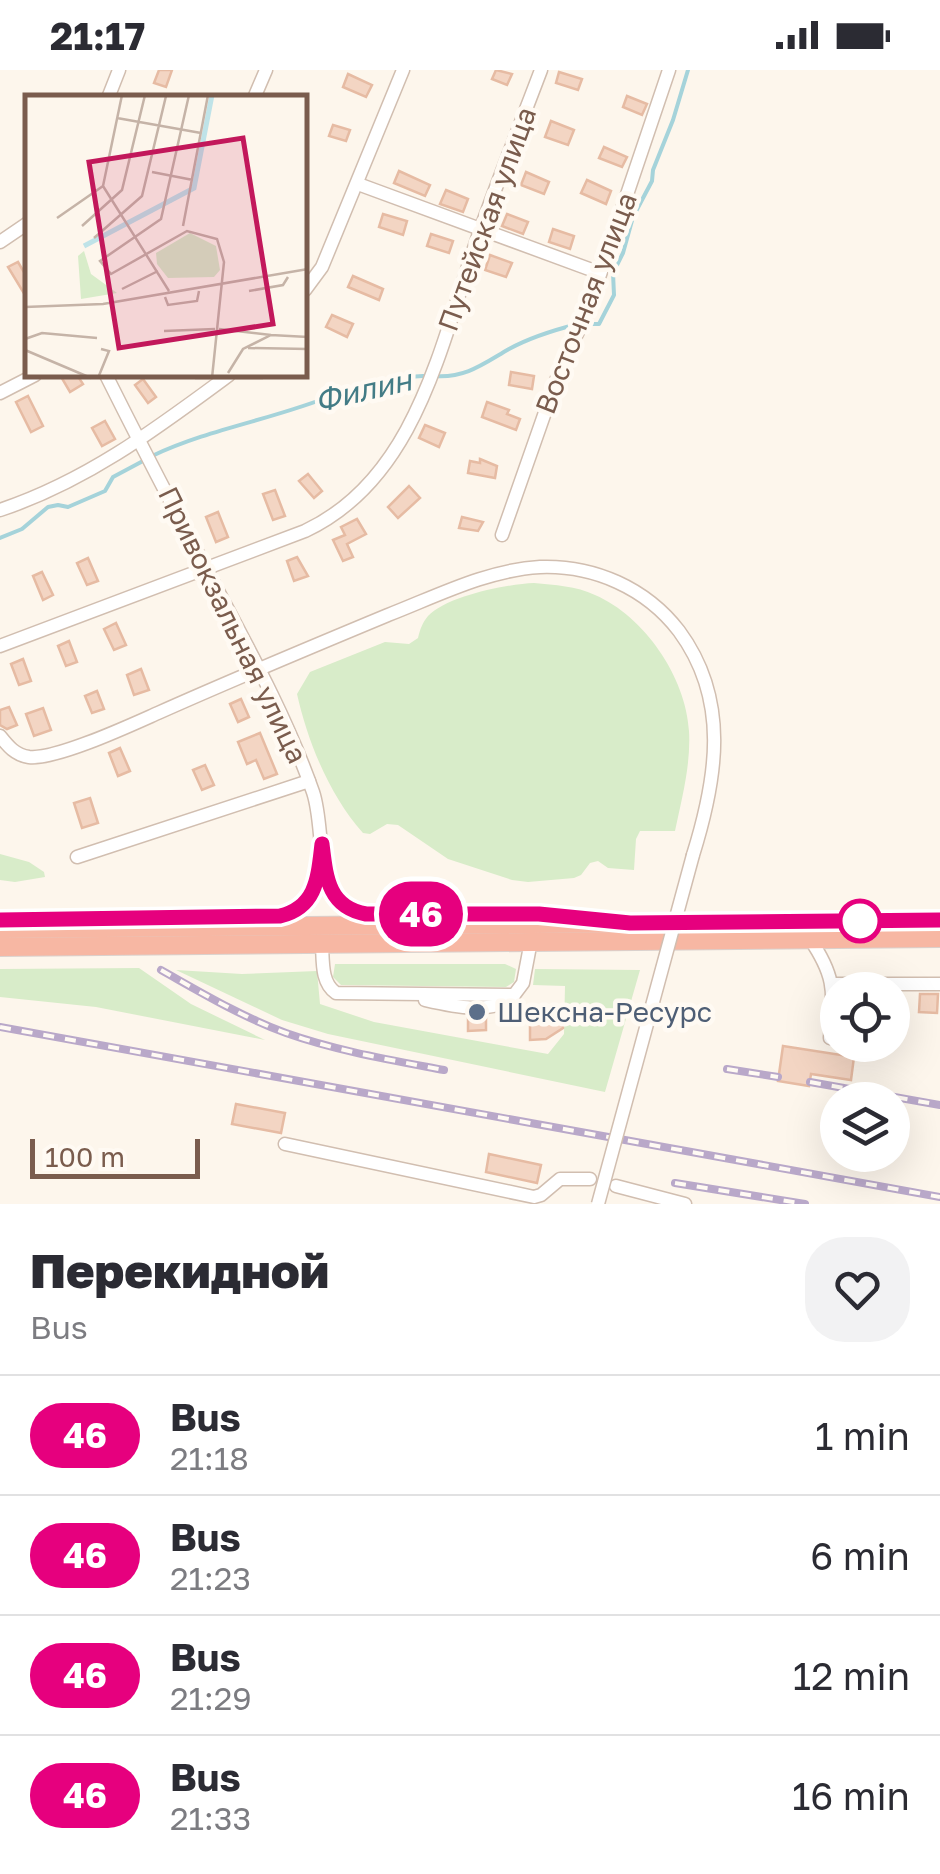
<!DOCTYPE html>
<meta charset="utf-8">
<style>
:root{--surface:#fff;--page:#f2f2f3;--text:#2b2b33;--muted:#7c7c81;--line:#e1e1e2}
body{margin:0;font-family:"Golos Text",sans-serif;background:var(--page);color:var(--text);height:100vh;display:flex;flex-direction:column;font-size:38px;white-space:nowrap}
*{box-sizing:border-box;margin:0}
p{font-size:32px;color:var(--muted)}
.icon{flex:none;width:55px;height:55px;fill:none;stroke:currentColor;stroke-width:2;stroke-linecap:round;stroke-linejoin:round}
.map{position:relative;height:1134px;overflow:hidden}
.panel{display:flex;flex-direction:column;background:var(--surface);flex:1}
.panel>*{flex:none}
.badge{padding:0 20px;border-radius:32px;font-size:35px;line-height:65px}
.tools{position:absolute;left:820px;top:902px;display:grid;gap:20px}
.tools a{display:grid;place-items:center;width:90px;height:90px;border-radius:50%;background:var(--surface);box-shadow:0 10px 40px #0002;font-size:50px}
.scale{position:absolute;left:30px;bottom:25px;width:170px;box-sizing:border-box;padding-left:10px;border:5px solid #7a5c4d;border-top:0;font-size:28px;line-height:35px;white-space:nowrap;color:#7a5c4d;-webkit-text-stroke:8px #fffaf3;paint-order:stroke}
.map>.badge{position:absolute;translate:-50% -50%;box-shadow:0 0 0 5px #fff}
.round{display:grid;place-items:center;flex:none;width:105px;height:105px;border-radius:40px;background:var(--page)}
.head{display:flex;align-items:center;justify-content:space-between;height:170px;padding:0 30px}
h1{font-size:48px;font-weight:800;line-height:75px}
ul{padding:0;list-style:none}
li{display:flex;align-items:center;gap:30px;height:120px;padding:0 30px;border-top:2px solid var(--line)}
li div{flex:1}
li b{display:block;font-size:38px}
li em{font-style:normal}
li .badge{min-width:110px;font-weight:700;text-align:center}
.status{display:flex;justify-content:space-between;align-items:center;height:70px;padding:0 50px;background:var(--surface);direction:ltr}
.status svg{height:28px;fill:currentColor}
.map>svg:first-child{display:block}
.green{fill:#d8ecc9}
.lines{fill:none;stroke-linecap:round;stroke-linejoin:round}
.stream{stroke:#a5d3da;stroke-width:4}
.building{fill:#f3d5c3;stroke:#e6bba3;stroke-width:2.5}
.minor-casing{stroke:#d1beb0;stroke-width:15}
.highway-casing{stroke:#dad1cd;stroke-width:20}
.minor{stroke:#fff;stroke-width:12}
.highway{stroke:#f7b7a3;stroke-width:18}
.rail-casing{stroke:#b9a8c9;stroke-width:8}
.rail{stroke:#fffaf3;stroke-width:4;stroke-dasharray:11;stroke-linecap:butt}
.minor-bridge-casing{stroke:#d1beb0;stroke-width:15;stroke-linecap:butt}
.minor-bridge{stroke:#fff;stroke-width:12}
.line-casing{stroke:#fff;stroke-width:22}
.line{stroke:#e6007e;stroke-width:15}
.stop-dot{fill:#fff;stroke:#e6007e;stroke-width:5}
.service-dot{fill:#5c6f8a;stroke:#fffaf3;stroke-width:4}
.labels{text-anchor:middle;stroke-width:9;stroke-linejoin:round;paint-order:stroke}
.street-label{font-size:28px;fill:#7a5c4d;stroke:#fffaf3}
.service-label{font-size:28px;fill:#4e5e75;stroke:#fffaf3;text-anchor:start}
.water-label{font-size:30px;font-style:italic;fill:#437c86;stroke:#fffaf3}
.inset-river{fill:none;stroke:#bfe3e8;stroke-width:5}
.inset-road{fill:none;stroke:#c5b3a7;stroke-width:2.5}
.view{fill:#c2185b;fill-opacity:0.15;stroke:#c2185b;stroke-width:5}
.inset-edge{fill:none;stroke:#7a5c4d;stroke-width:5}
</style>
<div class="status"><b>21:17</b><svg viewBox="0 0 49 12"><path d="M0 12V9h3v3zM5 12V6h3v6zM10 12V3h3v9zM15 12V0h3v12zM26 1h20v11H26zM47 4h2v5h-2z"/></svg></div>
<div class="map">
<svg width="940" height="1134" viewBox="0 0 940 1134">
<rect width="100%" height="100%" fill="#fdf6ec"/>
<g class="green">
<path d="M534 513C555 515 576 516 595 525 644 546 686 607 689 661 691 694 682 728 675 761H640L636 769 634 800 608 798 598 791 590 793 581 805 574 808 528 812 512 810 448 789 398 755 387 754 370 764 363 763C330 726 308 673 297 624L310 602 385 572 409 574 418 568C420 560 422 553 428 546 447 526 507 514 534 513Z"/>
<path d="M0 784 29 792 44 802 45 807 15 812 0 810Z"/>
<path d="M335 894H505L516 899 514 912 506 917 341 915 333 907Z"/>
<path d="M139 898 191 934 265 970 96 937 0 927V899Z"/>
<path d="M535 899 640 900 605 1022 328 964 282 950 176 900 242 904 317 901 320 934 374 952 548 984 564 964 565 916 533 915Z"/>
</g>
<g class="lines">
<g class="stream">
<path d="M587 254H599L614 225 613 203 623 183 633 147 652 111 653 100 673 50 688 0"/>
<path d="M435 306C466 308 483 294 509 279 531 267 554 260 578 254"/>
<path d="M152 386C211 358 276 349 336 324L341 328C354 319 408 305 425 306"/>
<path d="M0 468 22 459 48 437 58 435 68 437 105 421 113 407 143 391"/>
</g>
</g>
<g class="building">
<path d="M159 0H172L166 17 154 13Z"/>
<path d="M496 0 512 4 507 15 492 9Z"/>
<path d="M559 2 582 9 578 20 556 13Z"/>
<path d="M348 4 372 15 366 27 343 17Z"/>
<path d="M627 26 647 34 642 45 623 37Z"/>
<path d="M551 51 574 60 568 75 545 67Z"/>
<path d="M333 55 350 60 346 71 329 66Z"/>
<path d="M604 77 627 87 622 97 599 88Z"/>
<path d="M399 101 430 115 425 126 394 113Z"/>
<path d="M526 102 549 112 544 124 521 115Z"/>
<path d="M587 110 611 121 606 134 581 123Z"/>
<path d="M446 120 468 129 463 142 440 134Z"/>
<path d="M383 144 407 151 403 165 379 157Z"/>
<path d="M507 144 528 152 523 164 502 156Z"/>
<path d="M553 159 574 166 570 179 549 172Z"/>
<path d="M431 164 453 171 449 183 427 176Z"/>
<path d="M490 185 512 193 506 207 485 200Z"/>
<path d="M18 192 28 209V230L8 197Z"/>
<path d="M353 206 383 219 379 230 348 217Z"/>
<path d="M332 245 353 254 347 267 326 257Z"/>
<path d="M511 302 534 306 532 319 509 315Z"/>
<path d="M60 305H77L83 314 70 322Z"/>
<path d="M143 309 156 327 148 333 135 315Z"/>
<path d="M28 326 43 356 31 362 16 332Z"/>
<path d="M487 332 509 340 507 344 520 349 516 360 482 347Z"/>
<path d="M105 351 115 369 102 376 92 358Z"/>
<path d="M425 355 445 363 439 377 419 368Z"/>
<path d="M480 389 497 396 495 408 468 403 470 391 480 393Z"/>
<path d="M308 404 322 421 314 428 299 411Z"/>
<path d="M409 416 420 428 398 448 388 437Z"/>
<path d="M275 420 285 446 273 450 263 424Z"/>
<path d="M218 442 228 467 216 472 206 447Z"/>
<path d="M462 447 483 452 478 461 459 458Z"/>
<path d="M357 449 366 464 347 474 353 487 343 491 333 470 345 465 341 457Z"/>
<path d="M297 487 308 506 294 511 287 491Z"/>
<path d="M88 488 98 511 87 515 77 493Z"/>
<path d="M42 502 53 525 43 530 33 506Z"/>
<path d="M116 553 126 575 114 580 104 559Z"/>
<path d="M69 571 77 592 66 596 58 576Z"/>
<path d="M23 589 31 611 19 615 11 594Z"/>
<path d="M141 599 149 620 134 625 127 605Z"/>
<path d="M97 621 104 639 92 643 85 626Z"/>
<path d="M241 629 249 647 238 652 230 634Z"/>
<path d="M9 637 17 655 7 659 0 655V640Z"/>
<path d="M43 638 51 660 34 666 26 644Z"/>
<path d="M260 663 277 704 264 709 256 690 247 694 238 672Z"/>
<path d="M120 678 130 701 118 706 109 683Z"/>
<path d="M205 695 214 715 202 720 193 700Z"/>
<path d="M90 728 98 753 82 758 74 733Z"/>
<path d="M920 924H938L937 943 919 942Z"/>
<path d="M546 938V942L562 941 563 958 546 969 530 970V939Z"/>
<path d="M468 947H486V960L468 961Z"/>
<path d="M783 976 854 987 851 1010 811 1004 809 1016 778 1011Z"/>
<path d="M236 1034 285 1043 281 1063 232 1054Z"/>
<path d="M489 1084 541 1095 537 1113 486 1102Z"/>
</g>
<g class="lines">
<g class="minor-casing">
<g id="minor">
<path d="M108 28 119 0"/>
<path d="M254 28 266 0"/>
<path d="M358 114 600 203"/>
<path d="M0 172 28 153"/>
<path d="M305 220 322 197 403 0"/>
<path d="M106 305C139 371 173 437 208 502 246 574 286 645 313 722 327 763 310 834 365 844L562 846"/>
<path d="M0 323 35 305"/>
<path d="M0 440C87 411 156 359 229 305"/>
<path d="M502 465 563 291 586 246 669 0"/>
<path d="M0 576 305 461C420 407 442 266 481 158 500 105 521 53 541 0"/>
<path d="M0 666C8 676 15 685 29 687 56 690 131 655 158 643 234 609 311 577 388 545 437 526 487 500 540 497 594 495 646 518 679 561 730 630 717 708 693 785"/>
<path d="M77 787 309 711"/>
<path d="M205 848C261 847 311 862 320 791"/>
<path d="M0 849 60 850"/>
<path d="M810 869C837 909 833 922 830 968L838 969"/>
<path d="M322 875C323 891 321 913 336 923L514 925 523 913 531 871"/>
<path d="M833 914H940"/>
<path d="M425 930C451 936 493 946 514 925"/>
<path d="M872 975 876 976"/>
<path d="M285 1074 534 1127 541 1125 560 1109H590"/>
<path d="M616 1116 685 1134"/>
</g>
</g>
<g class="highway-casing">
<g id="highway">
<path d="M0 859 940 850"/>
<path d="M0 877 940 868"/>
</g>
</g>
<use href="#minor" class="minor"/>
<use href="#highway" class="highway"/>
<g class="rail-casing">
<g id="rail">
<path d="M161 900C202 923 242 947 286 963 337 981 391 990 444 1000"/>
<path d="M0 957 940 1127"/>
<path d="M727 999 778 1007"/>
<path d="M810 1012 940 1035"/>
<path d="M675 1113 805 1134"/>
</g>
</g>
<use href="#rail" class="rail"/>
<g class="minor-bridge-casing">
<path id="minor-bridge" d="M598 1134 693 785"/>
</g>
<use href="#minor-bridge" class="minor-bridge"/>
</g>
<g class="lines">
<g class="line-casing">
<path id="line" d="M0 850 280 846C317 837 318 807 322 774 326 807 328 837 366 844H539L630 853 940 850"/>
</g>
<use href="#line" class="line"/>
</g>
<circle class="stop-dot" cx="860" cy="851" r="20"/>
<circle class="service-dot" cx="477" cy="942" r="10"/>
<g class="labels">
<g class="street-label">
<text transform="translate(487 149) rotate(-70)" y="10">Путейская улица</text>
<text transform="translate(586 233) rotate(-69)" y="10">Восточная улица</text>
<text transform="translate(233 555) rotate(64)" y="10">Привокзальная улица</text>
</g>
<g class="service-label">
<text x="497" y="952">Шексна-Ресурс</text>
</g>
<g class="water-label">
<text transform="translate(363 321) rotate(-13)" y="10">Филин</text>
</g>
</g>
<g transform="translate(25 25)">
<rect width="282" height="282" fill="#fdf6ec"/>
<path d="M165 138 191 151 195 175 189 182 143 183 132 169 131 158ZM59 156 66 179 92 198 56 204 53 161Z" fill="#d8ecc9"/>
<path class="inset-river" d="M59 151 169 93 187 0"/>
<path class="inset-road" d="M164 0 136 124 75 166 86 179 162 136 192 144 199 167 187 283M92 23 176 38M127 77 168 85M78 91 144 196M32 123 78 91 97 0M57 131 97 95 120 0M158 131 183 0M69 143 117 101 141 1M97 194 133 176M224 196 258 190 263 182M140 202 143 210 172 206 174 196M0 212 78 209 283 174M194 234 246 240M139 236 190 234M0 244 17 238 72 243M223 253 283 254M0 255 66 283M203 278 218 254 246 240 283 242M73 283 84 256 76 254M170 283H238"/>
<path class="view" d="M218 43 248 229 94 253 64 67Z"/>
<rect width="282" height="282" class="inset-edge"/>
</g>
</svg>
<div class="tools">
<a><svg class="icon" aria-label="locate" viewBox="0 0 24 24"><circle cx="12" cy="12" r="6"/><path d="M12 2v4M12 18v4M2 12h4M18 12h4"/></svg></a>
<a><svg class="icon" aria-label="layers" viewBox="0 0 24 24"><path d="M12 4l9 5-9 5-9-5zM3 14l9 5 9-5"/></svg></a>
</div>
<div class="scale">100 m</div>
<b class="badge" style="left:421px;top:844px;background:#e6007e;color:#fff">46</b>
</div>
<section class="panel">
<div class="head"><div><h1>Перекидной</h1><p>Bus</p></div><a class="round"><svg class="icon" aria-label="heart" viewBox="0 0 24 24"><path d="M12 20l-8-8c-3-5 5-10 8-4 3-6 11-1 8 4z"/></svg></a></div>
<ul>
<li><span class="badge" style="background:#e6007e;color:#fff">46</span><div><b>Bus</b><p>21:18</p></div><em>1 min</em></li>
<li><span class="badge" style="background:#e6007e;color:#fff">46</span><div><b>Bus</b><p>21:23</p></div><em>6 min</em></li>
<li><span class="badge" style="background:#e6007e;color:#fff">46</span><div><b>Bus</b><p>21:29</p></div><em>12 min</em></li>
<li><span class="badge" style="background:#e6007e;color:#fff">46</span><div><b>Bus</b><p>21:33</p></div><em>16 min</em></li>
</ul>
</section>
